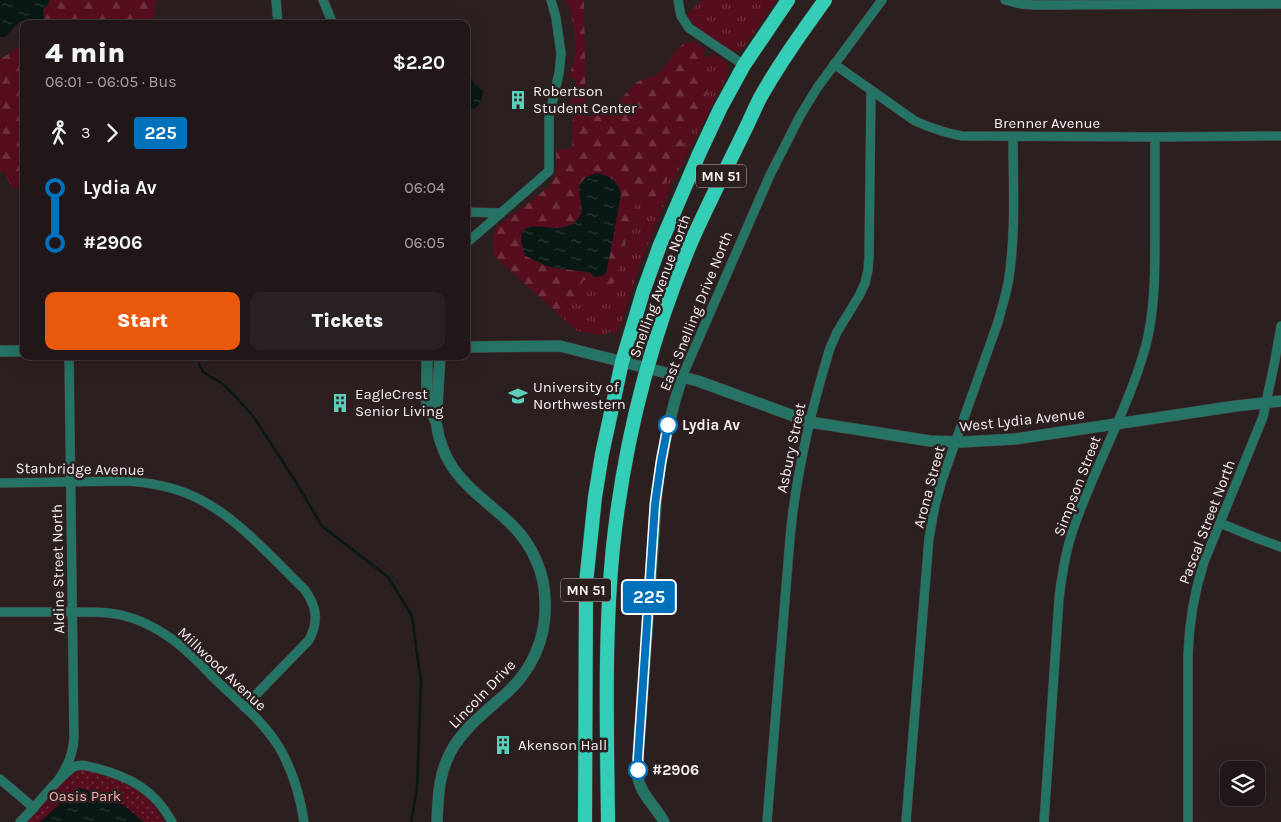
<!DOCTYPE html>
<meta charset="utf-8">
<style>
:root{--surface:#211718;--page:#292021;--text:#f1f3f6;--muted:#a29fa2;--line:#3e3637;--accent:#ea580c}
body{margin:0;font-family:Karla,sans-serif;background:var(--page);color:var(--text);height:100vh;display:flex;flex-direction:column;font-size:19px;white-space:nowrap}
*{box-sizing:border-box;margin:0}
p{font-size:16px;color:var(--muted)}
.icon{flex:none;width:28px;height:28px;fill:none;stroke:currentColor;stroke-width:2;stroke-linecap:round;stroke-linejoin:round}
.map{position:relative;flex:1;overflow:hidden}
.sheet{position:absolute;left:20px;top:20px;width:450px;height:340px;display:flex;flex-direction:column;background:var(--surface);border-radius:10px;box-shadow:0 5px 20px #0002,0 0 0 1px var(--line)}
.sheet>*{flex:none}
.badge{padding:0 10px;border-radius:4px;font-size:18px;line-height:32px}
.buttons{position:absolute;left:1220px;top:761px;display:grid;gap:10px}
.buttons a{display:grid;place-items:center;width:45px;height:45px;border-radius:10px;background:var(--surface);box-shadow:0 5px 20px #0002,0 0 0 1px var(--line);font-size:25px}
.map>.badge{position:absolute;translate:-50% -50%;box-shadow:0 0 0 2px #fff}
.legs{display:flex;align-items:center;gap:8px;height:55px;padding:0 25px;font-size:16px}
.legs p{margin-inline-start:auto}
.head{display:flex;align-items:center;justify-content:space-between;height:85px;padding:0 25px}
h1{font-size:28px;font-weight:800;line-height:38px}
.action{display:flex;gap:10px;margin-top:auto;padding:10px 25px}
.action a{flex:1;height:58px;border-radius:10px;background:var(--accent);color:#fff;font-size:20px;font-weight:800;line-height:58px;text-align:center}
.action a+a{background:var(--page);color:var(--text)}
ul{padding:0 25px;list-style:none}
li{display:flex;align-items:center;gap:18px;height:55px;font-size:19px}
li i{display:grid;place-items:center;width:8px;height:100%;margin:0 6px;background:currentColor}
li i::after{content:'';width:12px;height:12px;margin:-6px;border:4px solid;border-radius:50%;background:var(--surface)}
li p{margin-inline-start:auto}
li:first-child i{background:linear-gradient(#0000 50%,currentColor 0)}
li:last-child i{background:linear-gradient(currentColor 50%,#0000 0)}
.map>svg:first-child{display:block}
.grass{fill:url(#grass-tufts)}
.forest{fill:url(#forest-firs);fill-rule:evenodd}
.park{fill:url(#park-dots)}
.water{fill:url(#water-ripples)}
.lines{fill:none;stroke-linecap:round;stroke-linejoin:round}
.stream{stroke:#081815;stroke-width:2.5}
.minor-casing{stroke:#493c3d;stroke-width:10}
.tertiary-casing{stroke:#493c3d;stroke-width:12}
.trunk-casing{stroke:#493c3d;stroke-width:15}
.minor{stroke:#257365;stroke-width:9}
.tertiary{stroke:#257365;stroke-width:11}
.trunk{stroke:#33ceb5;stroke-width:14}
.line-1-casing{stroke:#fff;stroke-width:11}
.line-1{stroke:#0072bc;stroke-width:8}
.stop-1-dot{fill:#fff;stroke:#0072bc;stroke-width:2.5}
.labels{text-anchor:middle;stroke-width:5;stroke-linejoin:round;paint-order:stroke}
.shield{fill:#2c1f20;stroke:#bbb1b1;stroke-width:1}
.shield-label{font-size:14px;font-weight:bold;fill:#f8efef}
.poi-label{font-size:15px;fill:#f8efef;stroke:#2c1f20;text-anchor:start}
.street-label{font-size:15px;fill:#f8efef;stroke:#2c1f20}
.stop-label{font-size:15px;font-weight:bold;fill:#f8efef;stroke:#2c1f20;text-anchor:start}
.park-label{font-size:15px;fill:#f5acb2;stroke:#2c1f20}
</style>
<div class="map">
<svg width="1281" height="822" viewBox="0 0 1281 822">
<defs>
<pattern id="grass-tufts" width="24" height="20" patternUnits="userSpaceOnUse" patternTransform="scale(1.25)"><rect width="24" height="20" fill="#560e1e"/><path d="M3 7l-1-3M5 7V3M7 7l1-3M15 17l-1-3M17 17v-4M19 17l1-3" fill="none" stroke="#6f313f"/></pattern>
<pattern id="forest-firs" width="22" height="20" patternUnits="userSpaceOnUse" patternTransform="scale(1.25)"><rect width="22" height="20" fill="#560e1e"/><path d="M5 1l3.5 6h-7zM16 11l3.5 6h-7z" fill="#6f313f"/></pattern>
<pattern id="park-dots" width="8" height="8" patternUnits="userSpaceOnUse" patternTransform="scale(1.25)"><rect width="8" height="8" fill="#560e1e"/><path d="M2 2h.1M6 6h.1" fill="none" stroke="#6f313f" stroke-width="1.8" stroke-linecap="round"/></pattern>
<pattern id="water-ripples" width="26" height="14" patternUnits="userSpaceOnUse" patternTransform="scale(1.25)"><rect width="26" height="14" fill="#081815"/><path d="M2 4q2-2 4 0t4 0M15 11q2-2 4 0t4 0" fill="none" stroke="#2d3a37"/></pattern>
</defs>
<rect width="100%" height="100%" fill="#2c1f20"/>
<g class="grass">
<path d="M702 0H776L744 47 741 50 733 51C721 46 693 26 687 15Z"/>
<path d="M697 43 705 48 704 56 707 58 713 54C723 60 730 61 728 74L673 182 640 264 619 330 613 335 611 332 602 335 577 331 558 314 565 313 577 297 583 280H586L614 282 623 257 629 228 638 201 702 70C697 64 701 55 700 47Z"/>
</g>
<g class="forest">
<path d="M50 0H156L153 24H41L44 21 43 9 47 6Z"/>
<path d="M566 0H584L586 117 603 112 620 100 637 82 659 73 680 46 687 42H693L697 43 700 47V68L707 77 709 86 705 100 661 191C655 200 648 202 638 201 635 210 632 219 629 227 623 249 622 272 609 290 600 291 591 288 586 280H583L577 297 565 314H558L495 257C492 248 492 236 497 227 509 215 554 189 556 174 557 167 556 157 556 150L572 148 573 120 575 111 568 108 577 80 569 77C571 69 574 61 575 53 576 36 573 15 566 0ZM597 173 591 273 549 267 526 256 531 226C548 228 578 233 581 210 582 202 580 194 579 187L585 178Z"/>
<path d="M24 42V187L12 189 4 171 0 172V59L13 51Z"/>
</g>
<path class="park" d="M83 769C118 780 147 786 164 822H26L71 772Z"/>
<g class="water">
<path d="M0 0H50L47 6 43 9 44 21 41 24H27L24 21 19 22 5 37H0Z"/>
<path d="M466 71 475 84 483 91C482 99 481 104 474 109L466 107Z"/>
<path d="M597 173C610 176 619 181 621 195L607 270 604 275 596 277 593 276 591 273 589 272 549 267 526 256C522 248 516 229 530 227 545 224 560 234 575 222 595 206 560 184 597 173Z"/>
<path d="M78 787 125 806 144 822H40Z"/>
</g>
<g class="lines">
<path class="stream" d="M199 364 203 372 223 384 234 395 253 416 294 479 322 526 388 577 412 616 421 682 417 789 411 822"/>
<g class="minor-casing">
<g id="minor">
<path d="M276 0 278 24"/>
<path d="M323 0 333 24"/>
<path d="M678 0 681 16 689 28 744 65"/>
<path d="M1005 0 1021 4 1035 5 1281 4"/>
<path d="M834 64 915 121C931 128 945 133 962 136L1155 137 1281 136"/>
<path d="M466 212 501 213"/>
<path d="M470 240 549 171V117L559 73 561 54 556 18 551 0"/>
<path d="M682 377 770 175 800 116 817 88 882 0"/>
<path d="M0 483 123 481C148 482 172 486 195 497 236 516 271 557 304 589 317 606 319 621 309 640L244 707"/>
<path d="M1220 523 1259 539 1281 547"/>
<path d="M0 612C22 612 43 612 65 612 85 612 105 611 125 616 141 620 156 628 169 637 187 649 202 666 217 681 238 701 263 721 279 747 293 771 300 795 304 822"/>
<path d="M0 779 34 808"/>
<path d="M59 779C68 766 73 754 74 738L69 356"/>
<path d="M20 822C36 807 49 788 65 774 68 772 71 768 74 767 80 763 90 767 96 768 130 777 155 790 172 822"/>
<path d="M767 822 790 538C796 473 811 410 830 348L837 332 859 296 865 283 868 270 869 257 871 91"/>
<path d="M906 822 929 538 935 505 942 480 998 322C1002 307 1007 292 1009 277 1016 231 1013 183 1013 137"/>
<path d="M1044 822 1059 599C1062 573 1066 548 1075 524 1096 464 1129 407 1146 345 1155 309 1155 272 1155 235 1155 202 1155 169 1155 137"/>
<path d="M1188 822V655C1189 622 1194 593 1204 562L1263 417 1275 360 1281 326"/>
</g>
</g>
<g class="tertiary-casing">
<g id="tertiary">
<path d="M466 347 560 346 698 381 810 422 930 441 963 442 1015 439 1236 406 1281 401"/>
<path d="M0 351H24"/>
<path d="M427 356C427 369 427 382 427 394 427 397 426 403 427 406 429 411 434 416 436 422 437 427 438 432 439 437 442 448 447 459 453 468 469 491 493 506 513 526 532 545 545 573 545 601 547 639 531 673 502 697 484 713 467 726 454 746 439 770 438 794 437 822"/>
<path d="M432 414 437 406 440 356"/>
<path d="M664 822C657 808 643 797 639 782 637 775 638 765 638 758L657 490C662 451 670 414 682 377"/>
</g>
</g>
<g class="trunk-casing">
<g id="trunk">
<path d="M585 822 586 583 595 497 602 454 622 362 643 292 660 245 699 154 720 109 744 65 788 0"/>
<path d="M608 822C607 731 604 638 613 547 624 442 651 337 692 240 708 204 726 169 743 134 749 122 754 110 760 98 779 64 802 32 825 0"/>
</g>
</g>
<use href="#minor" class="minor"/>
<use href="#tertiary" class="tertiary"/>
<use href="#trunk" class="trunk"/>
</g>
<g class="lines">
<g class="line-1-casing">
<path id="line-1" d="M638 770V758L655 504 661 462 668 425"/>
</g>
<use href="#line-1" class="line-1"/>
</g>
<defs>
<g id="building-bare" transform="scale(1.5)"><path d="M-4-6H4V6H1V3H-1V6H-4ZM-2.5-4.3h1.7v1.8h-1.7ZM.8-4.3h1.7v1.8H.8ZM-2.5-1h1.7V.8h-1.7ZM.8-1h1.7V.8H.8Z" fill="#5dceb9" stroke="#2c1f20" stroke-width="2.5" paint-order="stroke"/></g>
<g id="university-bare" transform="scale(1.5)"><path d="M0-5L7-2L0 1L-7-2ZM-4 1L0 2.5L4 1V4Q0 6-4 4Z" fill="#5dceb9" stroke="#2c1f20" stroke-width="2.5" paint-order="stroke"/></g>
</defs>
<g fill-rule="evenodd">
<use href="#building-bare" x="518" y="100"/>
<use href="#university-bare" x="518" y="396"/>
<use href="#building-bare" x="340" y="403"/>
<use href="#building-bare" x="503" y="745"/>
</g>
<g class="stop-1-dot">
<circle cx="668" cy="425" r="9"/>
<circle cx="638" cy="770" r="9"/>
</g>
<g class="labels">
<g class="shield">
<rect x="696" y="164.5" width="50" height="23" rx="4"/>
<rect x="561" y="578.5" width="50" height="23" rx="4"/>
</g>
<g class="shield-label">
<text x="721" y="181">MN 51</text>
<text x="586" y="595">MN 51</text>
</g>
<g class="poi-label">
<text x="533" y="96">Robertson<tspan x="533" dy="17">Student Center</tspan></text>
<text x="533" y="392">University of<tspan x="533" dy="17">Northwestern</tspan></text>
<text x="355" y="399">EagleCrest<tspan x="355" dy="17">Senior Living</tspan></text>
<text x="518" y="750">Akenson Hall</text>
</g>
<g class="street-label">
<text x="1047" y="128">Brenner Avenue</text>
<text transform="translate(660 286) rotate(-70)" y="5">Snelling Avenue North</text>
<text transform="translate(696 311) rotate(-68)" y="5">East Snelling Drive North</text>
<text transform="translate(1022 420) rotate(-6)" y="5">West Lydia Avenue</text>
<text transform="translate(791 448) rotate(-78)" y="5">Asbury Street</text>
<text transform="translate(80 469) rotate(1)" y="5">Stanbridge Avenue</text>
<text transform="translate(1077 486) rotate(-69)" y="5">Simpson Street</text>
<text transform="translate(929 487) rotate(-75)" y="5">Arona Street</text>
<text transform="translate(1207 522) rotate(-69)" y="5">Pascal Street North</text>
<text transform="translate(58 569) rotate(-91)" y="5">Aldine Street North</text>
<text transform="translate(222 669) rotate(43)" y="5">Millwood Avenue</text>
<text transform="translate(482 694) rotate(-46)" y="5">Lincoln Drive</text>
</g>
<g class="stop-label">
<text x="682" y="430">Lydia Av</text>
<text x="652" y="775">#2906</text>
</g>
<g class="park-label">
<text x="85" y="801">Oasis Park</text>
</g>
</g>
</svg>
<div class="buttons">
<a><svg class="icon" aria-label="layers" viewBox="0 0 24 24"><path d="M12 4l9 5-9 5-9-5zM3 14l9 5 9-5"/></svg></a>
</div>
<b class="badge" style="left:649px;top:597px;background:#0072bc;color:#fff">225</b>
<section class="sheet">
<div class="head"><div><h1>4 min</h1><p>06:01 – 06:05 · Bus</p></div><b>$2.20</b></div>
<div class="legs"><svg class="icon" aria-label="walk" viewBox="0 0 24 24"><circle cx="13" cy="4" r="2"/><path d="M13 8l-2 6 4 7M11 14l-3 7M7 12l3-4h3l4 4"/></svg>3<svg class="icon" aria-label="forward" viewBox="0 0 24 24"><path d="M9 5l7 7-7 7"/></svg><b class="badge" style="background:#0072bc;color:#fff">225</b></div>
<ul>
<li><i style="color:#0072bc"></i><b>Lydia Av</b><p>06:04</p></li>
<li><i style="color:#0072bc"></i><b>#2906</b><p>06:05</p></li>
</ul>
<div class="action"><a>Start</a><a>Tickets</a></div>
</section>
</div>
